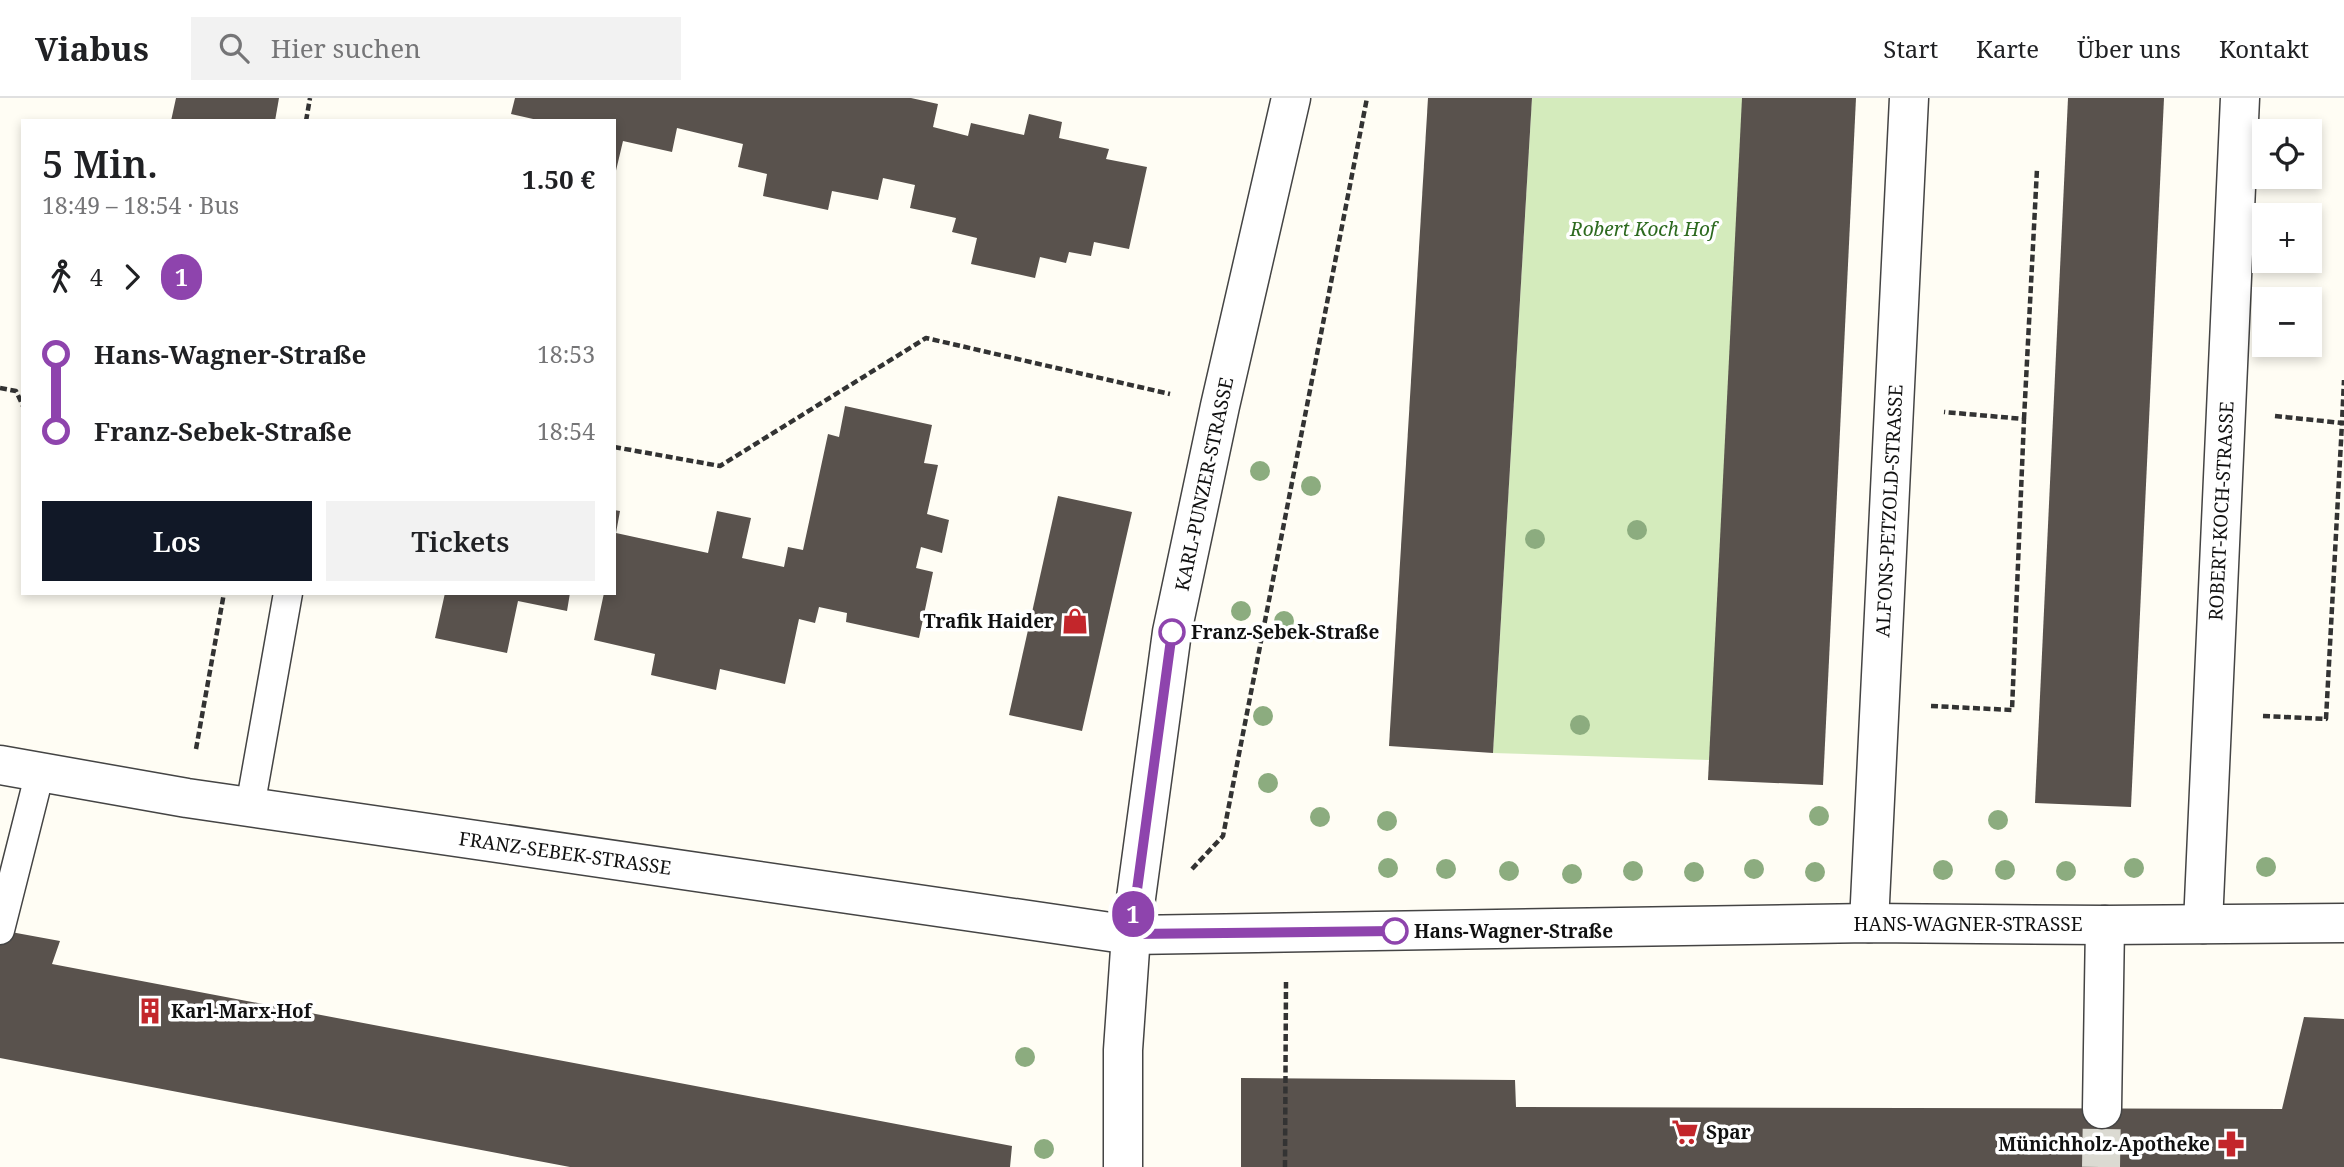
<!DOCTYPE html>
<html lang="de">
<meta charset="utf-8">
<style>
:root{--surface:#fff;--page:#f2f2f2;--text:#202124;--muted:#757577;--line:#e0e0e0;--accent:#111827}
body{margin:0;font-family:"Noto Serif",serif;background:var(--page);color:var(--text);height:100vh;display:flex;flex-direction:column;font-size:26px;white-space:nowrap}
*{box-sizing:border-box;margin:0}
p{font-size:23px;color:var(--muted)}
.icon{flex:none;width:38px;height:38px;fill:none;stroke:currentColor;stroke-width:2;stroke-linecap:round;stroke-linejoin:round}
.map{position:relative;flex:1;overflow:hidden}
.details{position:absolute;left:21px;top:21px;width:595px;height:476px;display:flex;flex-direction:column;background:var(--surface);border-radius:0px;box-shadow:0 4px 10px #0003}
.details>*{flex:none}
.badge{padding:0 14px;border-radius:23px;font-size:24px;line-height:46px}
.tools{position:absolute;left:2252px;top:21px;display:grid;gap:14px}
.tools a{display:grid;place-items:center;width:70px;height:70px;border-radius:0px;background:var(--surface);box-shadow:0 4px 10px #0003;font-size:35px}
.map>.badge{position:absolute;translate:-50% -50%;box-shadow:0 0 0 4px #fff}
.legs{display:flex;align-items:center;gap:10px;height:77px;padding:0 21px;font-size:23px}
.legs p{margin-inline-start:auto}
.headline{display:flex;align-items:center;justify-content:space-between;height:119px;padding:0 21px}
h1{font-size:38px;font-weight:600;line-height:52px}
.cta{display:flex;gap:14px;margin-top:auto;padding:14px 21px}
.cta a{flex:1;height:80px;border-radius:0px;background:var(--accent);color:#fff;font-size:28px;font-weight:600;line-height:80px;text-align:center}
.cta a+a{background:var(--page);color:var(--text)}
ul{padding:0 21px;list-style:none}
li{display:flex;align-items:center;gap:24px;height:77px;font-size:26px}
li i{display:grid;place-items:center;width:10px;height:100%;margin:0 9px;background:currentColor}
li i::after{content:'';width:18px;height:18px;margin:-9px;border:5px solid;border-radius:50%;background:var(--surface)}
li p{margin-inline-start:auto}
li:first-child i{background:linear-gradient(#0000 50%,currentColor 0)}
li:last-child i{background:linear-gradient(currentColor 50%,#0000 0)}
header{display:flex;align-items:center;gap:42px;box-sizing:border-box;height:98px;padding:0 35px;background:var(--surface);border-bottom:2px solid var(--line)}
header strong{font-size:33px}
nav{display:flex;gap:38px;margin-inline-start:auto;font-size:24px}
.search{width:490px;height:63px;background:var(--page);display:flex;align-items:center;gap:18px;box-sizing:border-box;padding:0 24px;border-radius:0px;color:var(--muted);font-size:26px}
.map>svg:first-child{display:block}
.grass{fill:#d4ebbc}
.building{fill:#59524d}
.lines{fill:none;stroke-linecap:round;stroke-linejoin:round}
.minor-tunnel{stroke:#dbdad2;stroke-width:38;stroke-dasharray:38 19;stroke-linecap:butt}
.service-casing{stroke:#444;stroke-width:31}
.minor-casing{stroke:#444;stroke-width:41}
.tertiary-casing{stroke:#444;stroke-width:41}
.path{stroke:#333;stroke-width:4.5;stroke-dasharray:7 3.5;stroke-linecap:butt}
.service{stroke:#fff;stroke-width:28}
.minor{stroke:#fff;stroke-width:38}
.tertiary{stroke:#fff;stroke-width:38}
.tree{fill:#8cac7f}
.line-1-casing{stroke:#fff;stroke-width:16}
.line-1{stroke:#8e44ad;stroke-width:10}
.stop-1-dot{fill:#fff;stroke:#8e44ad;stroke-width:3.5}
.labels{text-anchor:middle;stroke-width:7;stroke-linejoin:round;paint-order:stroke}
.park-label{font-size:19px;font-style:italic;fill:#2d6a1f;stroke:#fff}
.street-label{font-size:19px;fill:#111;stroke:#fff}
.poi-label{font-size:19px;font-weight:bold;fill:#111;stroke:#fff;text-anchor:end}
.stop-label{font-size:19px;font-weight:bold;fill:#111;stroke:#fff;text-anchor:start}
</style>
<header>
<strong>Viabus</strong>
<div class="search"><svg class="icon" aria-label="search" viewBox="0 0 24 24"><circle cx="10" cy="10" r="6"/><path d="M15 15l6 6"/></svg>Hier suchen</div>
<nav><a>Start</a><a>Karte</a><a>Über uns</a><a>Kontakt</a></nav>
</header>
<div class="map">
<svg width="2344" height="1069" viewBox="0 0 2344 1069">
<rect width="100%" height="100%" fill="#fffdf4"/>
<path class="grass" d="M1532 0H1775L1709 662 1493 655Z"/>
<g class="building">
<path d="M176 0H279L275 23H171Z"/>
<path d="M515 0H911L938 6 933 29 968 38 971 25 1024 37 1029 16 1062 24 1059 40 1109 51 1106 61 1147 69 1129 151 1094 144 1091 158 1069 154 1066 165 1040 159 1035 180 971 166 977 140 952 134 956 120 910 110 915 87 883 80 878 102 832 93 828 112 763 98 767 76 738 69 743 46 677 30 672 54 623 43 614 81V23H542L511 16Z"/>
<path d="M1428 0H1532L1493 655 1389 648Z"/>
<path d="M1742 0H1856L1823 687 1708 682Z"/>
<path d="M2068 0H2164L2131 709 2035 705Z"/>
<path d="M845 308 932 327 924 365 938 367 927 416 949 422 942 455 921 449 916 470 933 474 919 540 846 524 847 515 819 509 815 525 799 521 785 586 720 571 716 592 651 577 655 556 594 542 604 495H614V412L620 413 616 435 708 455 717 413 751 420 742 460 784 469 788 449 803 452 828 336 839 339Z"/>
<path d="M1058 398 1132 414 1082 633 1009 617Z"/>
<path d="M445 495H570L567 513 518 503 507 555 435 540Z"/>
<path d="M0 832 60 843 52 866 1012 1048 1010 1069H570L0 960Z"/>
<path d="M2304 919 2344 921V1069H1241V980L1515 982 1516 1009 2282 1011Z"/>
</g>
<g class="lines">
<path class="minor-tunnel" d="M2101 1069 2102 1011"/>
<g class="service-casing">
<g id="service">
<path d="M250 709 288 495"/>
<path d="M0 832 40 674"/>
</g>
</g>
<g class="minor-casing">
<g id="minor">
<path d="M0 667 187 700 1131 837 1869 825 2105 827 2344 825"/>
<path d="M1869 825 1909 0"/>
<path d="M2203 826 2240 0"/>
<path d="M2102 1011 2105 827"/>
</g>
</g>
<g class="tertiary-casing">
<path id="tertiary" d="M1123 1069V952L1131 837 1172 534 1220 308 1291 0"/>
</g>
<g class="path">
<path d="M306 23 310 0"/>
<path d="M0 290 16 293 23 308"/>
<path d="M2275 318 2342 325 2344 282"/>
<path d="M2024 321 2037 71"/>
<path d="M614 349 720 368 926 240 1170 296"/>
<path d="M1931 608 2012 612 2024 321 1944 314"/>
<path d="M2263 618 2326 621 2342 325"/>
<path d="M196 651 224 495"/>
<path d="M1192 771 1223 738 1367 0"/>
<path d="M1285 1069 1286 884"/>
</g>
<use href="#service" class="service"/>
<use href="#minor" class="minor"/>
<use href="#tertiary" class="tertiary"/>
</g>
<g class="tree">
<circle cx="1260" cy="373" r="10"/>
<circle cx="1311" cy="388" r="10"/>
<circle cx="1637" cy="432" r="10"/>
<circle cx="1535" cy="441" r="10"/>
<circle cx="1241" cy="513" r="10"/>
<circle cx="1284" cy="523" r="10"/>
<circle cx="1263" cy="618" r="10"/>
<circle cx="1580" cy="627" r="10"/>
<circle cx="1268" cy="685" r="10"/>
<circle cx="1819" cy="718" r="10"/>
<circle cx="1320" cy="719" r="10"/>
<circle cx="1998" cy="722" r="10"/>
<circle cx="1387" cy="723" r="10"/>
<circle cx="2266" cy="769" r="10"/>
<circle cx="1388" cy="770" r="10"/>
<circle cx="2134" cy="770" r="10"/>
<circle cx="1446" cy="771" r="10"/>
<circle cx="1754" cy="771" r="10"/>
<circle cx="1943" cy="772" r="10"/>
<circle cx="2005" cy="772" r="10"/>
<circle cx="1509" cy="773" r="10"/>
<circle cx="1633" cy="773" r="10"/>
<circle cx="2066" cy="773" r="10"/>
<circle cx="1694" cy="774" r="10"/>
<circle cx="1815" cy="774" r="10"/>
<circle cx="1572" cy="776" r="10"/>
<circle cx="1025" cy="959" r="10"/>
<circle cx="1044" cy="1051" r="10"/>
</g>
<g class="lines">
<g class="line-1-casing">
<path id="line-1" d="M1172 534 1131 836 1395 833"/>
</g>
<use href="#line-1" class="line-1"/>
</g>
<defs>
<g id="shop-bare" transform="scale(2.1)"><path d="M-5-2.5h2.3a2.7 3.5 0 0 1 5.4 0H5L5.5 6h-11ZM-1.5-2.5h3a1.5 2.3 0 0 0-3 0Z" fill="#c3262b" stroke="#fff" stroke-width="2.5" paint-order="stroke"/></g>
<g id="building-bare" transform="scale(2.1)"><path d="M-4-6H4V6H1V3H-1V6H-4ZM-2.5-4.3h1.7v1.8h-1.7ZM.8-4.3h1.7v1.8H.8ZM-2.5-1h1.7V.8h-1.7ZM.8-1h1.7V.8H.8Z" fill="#c3262b" stroke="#fff" stroke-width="2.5" paint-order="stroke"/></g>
<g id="supermarket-bare" transform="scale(2.1)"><path d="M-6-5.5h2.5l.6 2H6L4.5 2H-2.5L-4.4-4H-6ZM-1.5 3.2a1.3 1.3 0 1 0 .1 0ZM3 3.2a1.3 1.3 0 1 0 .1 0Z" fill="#c3262b" stroke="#fff" stroke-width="2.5" paint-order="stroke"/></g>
<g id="pharmacy-bare" transform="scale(2.1)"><path d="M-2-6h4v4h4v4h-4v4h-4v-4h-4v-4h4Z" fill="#c3262b" stroke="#fff" stroke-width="2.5" paint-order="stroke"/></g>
</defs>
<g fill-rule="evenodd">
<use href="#shop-bare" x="1075" y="523"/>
<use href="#building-bare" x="150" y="913"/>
<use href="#supermarket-bare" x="1685" y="1034"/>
<use href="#pharmacy-bare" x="2231" y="1046"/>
</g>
<g class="stop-1-dot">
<circle cx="1172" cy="534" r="12"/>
<circle cx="1395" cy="833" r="12"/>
</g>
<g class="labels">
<g class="park-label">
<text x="1643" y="138">Robert Koch Hof</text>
</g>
<g class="street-label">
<text transform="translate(1204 386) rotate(-78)" y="7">KARL-PUNZER-STRASSE</text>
<text transform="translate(1889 413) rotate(-87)" y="7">ALFONS-PETZOLD-STRASSE</text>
<text transform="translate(2221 413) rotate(-87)" y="7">ROBERT-KOCH-STRASSE</text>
<text transform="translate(565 755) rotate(8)" y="7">FRANZ-SEBEK-STRASSE</text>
<text x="1968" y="833">HANS-WAGNER-STRASSE</text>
</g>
<g class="poi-label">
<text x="1054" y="530">Trafik Haider</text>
<text x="171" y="920" text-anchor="start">Karl-Marx-Hof</text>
<text x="1706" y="1041" text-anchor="start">Spar</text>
<text x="2210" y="1053">Münichholz-Apotheke</text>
</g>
<g class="stop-label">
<text x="1191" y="541">Franz-Sebek-Straße</text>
<text x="1414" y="840">Hans-Wagner-Straße</text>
</g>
</g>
</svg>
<div class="tools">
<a><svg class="icon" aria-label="locate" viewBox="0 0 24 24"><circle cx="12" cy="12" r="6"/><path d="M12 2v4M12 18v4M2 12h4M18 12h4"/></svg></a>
<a>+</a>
<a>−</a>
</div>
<b class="badge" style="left:1133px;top:816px;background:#8e44ad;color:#fff">1</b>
<section class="details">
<div class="headline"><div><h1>5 Min.</h1><p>18:49 – 18:54 · Bus</p></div><b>1.50 €</b></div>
<div class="legs"><svg class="icon" aria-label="walk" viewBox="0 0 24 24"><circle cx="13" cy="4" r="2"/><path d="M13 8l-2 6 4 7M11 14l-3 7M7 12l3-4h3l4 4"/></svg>4<svg class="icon" aria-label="forward" viewBox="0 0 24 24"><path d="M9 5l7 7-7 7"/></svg><b class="badge" style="background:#8e44ad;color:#fff">1</b></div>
<ul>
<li><i style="color:#8e44ad"></i><b>Hans-Wagner-Straße</b><p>18:53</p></li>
<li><i style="color:#8e44ad"></i><b>Franz-Sebek-Straße</b><p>18:54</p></li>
</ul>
<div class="cta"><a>Los</a><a>Tickets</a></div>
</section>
</div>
